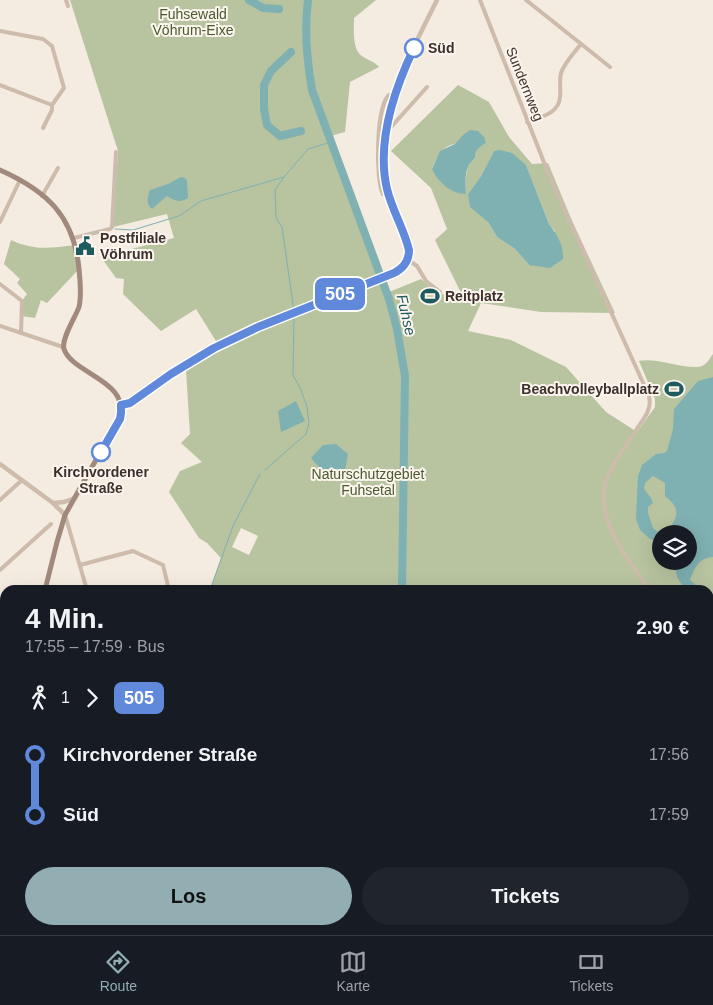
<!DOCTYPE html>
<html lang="de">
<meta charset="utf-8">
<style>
:root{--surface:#171b24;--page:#20242c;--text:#f1f3f6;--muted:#9ea1a6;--line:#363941;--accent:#92aeb2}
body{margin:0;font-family:Arial,sans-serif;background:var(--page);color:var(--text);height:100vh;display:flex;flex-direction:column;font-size:19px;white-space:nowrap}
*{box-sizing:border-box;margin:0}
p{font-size:16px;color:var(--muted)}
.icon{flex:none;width:28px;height:28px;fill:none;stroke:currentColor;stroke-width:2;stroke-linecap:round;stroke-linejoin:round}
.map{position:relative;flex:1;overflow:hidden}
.details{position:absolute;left:0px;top:585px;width:714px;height:350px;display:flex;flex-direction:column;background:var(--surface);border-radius:15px 15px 0 0;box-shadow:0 5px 20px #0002}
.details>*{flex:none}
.badge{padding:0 10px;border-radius:8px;font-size:18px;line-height:32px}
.fabs{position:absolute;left:652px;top:525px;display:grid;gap:10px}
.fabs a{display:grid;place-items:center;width:45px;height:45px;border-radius:50%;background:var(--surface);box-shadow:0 5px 20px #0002;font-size:25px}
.map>.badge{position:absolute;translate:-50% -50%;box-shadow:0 0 0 2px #fff}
.legs{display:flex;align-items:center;gap:8px;height:55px;padding:0 25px;font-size:16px}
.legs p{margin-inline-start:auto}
.headline{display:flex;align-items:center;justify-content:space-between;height:85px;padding:0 25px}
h1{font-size:28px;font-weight:800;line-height:38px}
.button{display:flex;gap:10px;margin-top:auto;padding:10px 25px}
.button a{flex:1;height:58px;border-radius:30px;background:var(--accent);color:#111;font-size:20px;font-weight:800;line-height:58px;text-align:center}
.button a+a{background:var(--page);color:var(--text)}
ul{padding:0 25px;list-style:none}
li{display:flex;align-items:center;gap:18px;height:60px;font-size:19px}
li i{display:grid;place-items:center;width:8px;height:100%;margin:0 6px;background:currentColor}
li i::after{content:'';width:12px;height:12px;margin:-6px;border:4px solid;border-radius:50%;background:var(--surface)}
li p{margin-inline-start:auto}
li:first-child i{background:linear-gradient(#0000 50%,currentColor 0)}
li:last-child i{background:linear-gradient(currentColor 50%,#0000 0)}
.tab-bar{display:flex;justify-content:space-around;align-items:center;height:70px;border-top:1px solid var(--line);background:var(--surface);font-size:14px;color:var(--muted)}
.tab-bar a{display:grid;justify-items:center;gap:2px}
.tab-bar .current{color:var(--accent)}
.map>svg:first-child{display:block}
.green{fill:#b8c4a0;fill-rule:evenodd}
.water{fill:#7fb0b2;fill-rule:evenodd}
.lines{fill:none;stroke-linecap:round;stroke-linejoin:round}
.stream{stroke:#7fb0b2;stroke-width:1}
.river{stroke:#7fb0b2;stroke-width:8}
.minor{stroke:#cdbbac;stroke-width:4}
.tertiary{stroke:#cdbbac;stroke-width:4.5}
.secondary{stroke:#a18a7d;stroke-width:5}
.line-1-casing{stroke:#fff;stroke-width:11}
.line-1{stroke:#6089dc;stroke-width:8}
.stop-1-dot{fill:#fff;stroke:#6089dc;stroke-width:2.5}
.labels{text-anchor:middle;stroke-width:4;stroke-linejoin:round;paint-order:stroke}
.park-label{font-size:14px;fill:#4a5a2e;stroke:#fbf5ee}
.stop-label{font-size:14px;font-weight:bold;fill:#3b302b;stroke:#fbf5ee;text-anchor:start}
.street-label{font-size:14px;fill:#3b302b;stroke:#fbf5ee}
.poi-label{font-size:14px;font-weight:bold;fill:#3b302b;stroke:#fbf5ee;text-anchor:start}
.water-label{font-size:15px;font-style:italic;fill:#1f5a5e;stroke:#fbf5ee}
</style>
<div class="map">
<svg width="713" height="935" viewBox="0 0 713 935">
<rect width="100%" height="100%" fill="#f4ebe1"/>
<g class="green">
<path d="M70 0H376L354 18C354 29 352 50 362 56 367 60 374 61 379 67L350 82 345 132 327 137 392 312 404 379 406 380 407 376 395 312 389 292 421 279C433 290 447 299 464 299L435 240 447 229 431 188 391 151 458 85 489 102 509 137 532 164 548 163 573 223 615 313 541 312 481 303 468 331 511 340 566 367 606 412 637 432 655 407V399L639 361C658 357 688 371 702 366 707 364 710 358 713 354V935H153L155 930H709V590H210L221 558 207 543 199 538 169 492 180 471 202 462 181 443 190 434 186 370 221 349 196 309 161 331 123 294 124 279 116 278 101 257 174 238 167 214 113 227 118 151ZM486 143C478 147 475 150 475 158 464 167 466 180 466 194L432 169C445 137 456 144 486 143ZM494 151 526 165 549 224 555 231 529 265 515 249 497 237 488 222 468 194 481 176ZM241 528 258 536 249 555 232 547ZM661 534H689V561H661Z"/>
<path d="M11 240C34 251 51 248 75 245L79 269 47 303 41 300 35 318 21 316 22 301 27 294 17 283 20 279 4 264Z"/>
</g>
<g class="water">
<path d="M470 130 478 131 484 137 486 143C479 147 475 150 475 158 463 168 466 181 466 194 451 194 438 182 432 169L440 151 455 144 463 135Z"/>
<path d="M500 150 512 153 526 165 549 224C557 234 564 246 563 259L550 268 529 265 515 249 497 237 488 222 470 207 468 194 481 176 494 151Z"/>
<path d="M181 177H183L187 180 188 198C180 203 174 201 167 196L152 209C146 204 147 198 150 190L168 184Z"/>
<path d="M713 377V557C698 558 695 568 690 580L697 586V590H685L677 577 675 567 680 561H689V534H661V539L657 541 650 539 640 530 636 519 638 476 642 465 646 462 656 454 664 453 667 451 673 429 674 409 698 381ZM653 476 665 483V496C682 509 678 518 666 532H658L653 528 648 513V507L653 503 651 498 644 489 645 483Z"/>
<path d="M296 401 305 421 281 432 278 411Z"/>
<path d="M336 444 348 454 345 471 324 473 311 458 323 445Z"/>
</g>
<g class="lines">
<g class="stream">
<path d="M115 229 133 230 179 216 201 201 284 177"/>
<path d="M294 311 282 227 276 218 275 190 284 177 308 149 331 142"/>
<path d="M265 470 306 434 309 423 307 407 301 390 293 375 294 315"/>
<path d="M210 590 233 526 260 474"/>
<path d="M202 935 203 930"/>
</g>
<g class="river">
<path d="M249 0 263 8 279 9"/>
<path d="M308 0C304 30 307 61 312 90L389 299 397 329 405 376 402 590"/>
<path d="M291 52 271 71 264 85V109L267 125 280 136 301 131"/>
<path d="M385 930 386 935"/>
<path d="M320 935 321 930"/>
</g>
<g class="minor">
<path d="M66 0 68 6"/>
<path d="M480 0 549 175 649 396C652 409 645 417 638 427 629 443 615 459 608 476 592 518 627 558 650 590"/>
<path d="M526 0 610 67"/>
<path d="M0 31 43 39 52 46 64 88 52 105 0 85"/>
<path d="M527 122C540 117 559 114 560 97 561 89 559 81 561 73 565 62 574 53 581 44"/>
<path d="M43 128 52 110V105"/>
<path d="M387 128 392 126 427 87"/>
<path d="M42 196 58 168"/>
<path d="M389 197 383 194C375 179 376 106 389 95L395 96"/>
<path d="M0 222 20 180"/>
<path d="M74 238 110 229 112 227 116 152"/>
<path d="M408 260 417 266 426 281 440 292"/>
<path d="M0 284 22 301 21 333"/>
<path d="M0 326 63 347"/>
<path d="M0 500 22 480"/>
<path d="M65 515 87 590"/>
<path d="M80 565 133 551 163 565 169 590"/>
<path d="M0 570 51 524"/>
<path d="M0 615 5 618"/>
<path d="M709 675 713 682"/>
<path d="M0 791H5"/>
</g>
<g class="tertiary">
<path d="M121 405 130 403 171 375 214 348 258 327 394 273C404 268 409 261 409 250 404 229 392 210 387 189 372 123 409 56 437 0"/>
<path d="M0 464 53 503 65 515"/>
<path d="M53 503 64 502 75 498"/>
</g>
<g class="secondary">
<path d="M0 170C47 191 74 216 79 269 80 282 82 294 79 307 75 318 61 339 64 349 72 374 132 381 119 419L65 515 57 542 45 590"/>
<path d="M0 768 5 751"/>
</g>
</g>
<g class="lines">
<g class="line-1-casing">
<path id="line-1" d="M101 452 120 419 121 413V405L130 403 171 374 214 348 258 327 394 273C404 268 409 261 409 250 404 229 392 210 387 189 376 142 394 90 414 48"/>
</g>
<use href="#line-1" class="line-1"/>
</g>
<defs>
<g id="civic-bare" transform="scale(1.5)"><path d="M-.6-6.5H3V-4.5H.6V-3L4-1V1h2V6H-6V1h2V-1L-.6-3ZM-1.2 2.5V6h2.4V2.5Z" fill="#1f5a5e" stroke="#fbf5ee" stroke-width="2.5" paint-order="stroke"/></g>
<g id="stadium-bare" transform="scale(1.5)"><path d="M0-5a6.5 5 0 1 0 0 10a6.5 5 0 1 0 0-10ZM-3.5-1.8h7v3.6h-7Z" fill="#1f5a5e" stroke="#fbf5ee" stroke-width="2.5" paint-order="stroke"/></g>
</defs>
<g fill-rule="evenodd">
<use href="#civic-bare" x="85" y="246"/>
<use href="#stadium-bare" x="430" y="296"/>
<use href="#stadium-bare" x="674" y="389"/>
</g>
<g class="stop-1-dot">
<circle cx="414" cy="48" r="9"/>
<circle cx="101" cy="452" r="9"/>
</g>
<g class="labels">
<g class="park-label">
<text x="193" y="19">Fuhsewald<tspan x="193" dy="16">Vöhrum-Eixe</tspan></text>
<text x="368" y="479">Naturschutzgebiet<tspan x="368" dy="16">Fuhsetal</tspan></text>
</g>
<g class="stop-label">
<text x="428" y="53">Süd</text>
<text x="101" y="477" text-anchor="middle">Kirchvordener<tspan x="101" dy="16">Straße</tspan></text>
</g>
<g class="street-label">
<text transform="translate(525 84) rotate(68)" y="5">Sundernweg</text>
</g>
<g class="poi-label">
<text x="100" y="243">Postfiliale<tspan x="100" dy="16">Vöhrum</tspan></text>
<text x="445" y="301">Reitplatz</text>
<text x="659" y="394" text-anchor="end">Beachvolleyballplatz</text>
</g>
<g class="water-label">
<text transform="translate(406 315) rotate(77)" y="5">Fuhse</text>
</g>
</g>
</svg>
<div class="fabs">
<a><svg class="icon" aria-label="layers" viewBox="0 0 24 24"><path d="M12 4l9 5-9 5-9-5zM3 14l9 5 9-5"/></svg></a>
</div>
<b class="badge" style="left:340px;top:294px;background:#6089dc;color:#fff">505</b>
<section class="details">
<div class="headline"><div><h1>4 Min.</h1><p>17:55 – 17:59 · Bus</p></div><b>2.90 €</b></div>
<div class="legs"><svg class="icon" aria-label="walk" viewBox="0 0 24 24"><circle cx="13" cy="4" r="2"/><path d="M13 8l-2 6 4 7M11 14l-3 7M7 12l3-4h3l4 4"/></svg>1<svg class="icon" aria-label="forward" viewBox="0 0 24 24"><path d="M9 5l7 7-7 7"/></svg><b class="badge" style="background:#6089dc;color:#fff">505</b></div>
<ul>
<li><i style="color:#6089dc"></i><b>Kirchvordener Straße</b><p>17:56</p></li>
<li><i style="color:#6089dc"></i><b>Süd</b><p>17:59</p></li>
</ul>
<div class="button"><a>Los</a><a>Tickets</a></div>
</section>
</div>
<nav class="tab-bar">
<a class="current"><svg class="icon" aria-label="directions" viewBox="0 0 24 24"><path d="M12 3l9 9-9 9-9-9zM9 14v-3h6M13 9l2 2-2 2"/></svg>Route</a>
<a><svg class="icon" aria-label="map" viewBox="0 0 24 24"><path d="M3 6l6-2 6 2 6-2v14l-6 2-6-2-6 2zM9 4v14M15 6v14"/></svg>Karte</a>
<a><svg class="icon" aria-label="tickets" viewBox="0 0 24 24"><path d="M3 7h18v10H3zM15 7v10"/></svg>Tickets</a>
</nav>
